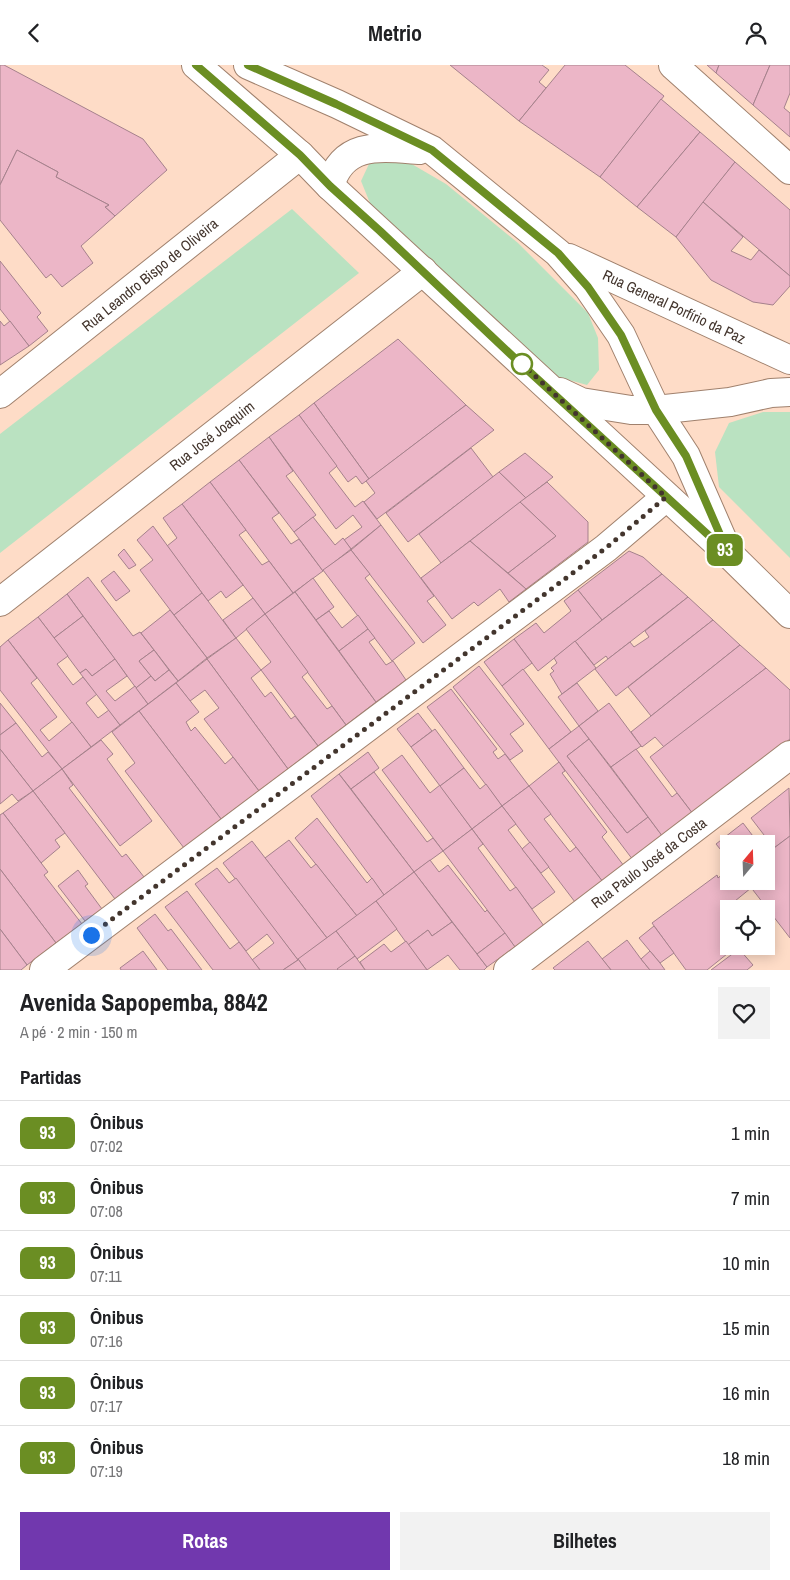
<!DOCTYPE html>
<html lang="pt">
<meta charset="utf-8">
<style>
:root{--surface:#fff;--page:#f2f2f2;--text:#202124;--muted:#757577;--line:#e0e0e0;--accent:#7138ae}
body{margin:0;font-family:"Archivo Narrow",sans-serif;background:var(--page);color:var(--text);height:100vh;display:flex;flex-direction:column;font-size:19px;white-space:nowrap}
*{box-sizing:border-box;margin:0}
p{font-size:16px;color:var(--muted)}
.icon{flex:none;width:28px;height:28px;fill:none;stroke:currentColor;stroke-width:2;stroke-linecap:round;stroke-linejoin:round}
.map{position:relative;height:905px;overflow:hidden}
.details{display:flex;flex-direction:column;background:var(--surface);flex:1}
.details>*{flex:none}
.badge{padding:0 10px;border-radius:8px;font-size:18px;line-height:32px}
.needle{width:32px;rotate:19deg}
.tools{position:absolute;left:720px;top:770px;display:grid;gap:10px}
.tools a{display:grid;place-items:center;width:55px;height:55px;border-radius:0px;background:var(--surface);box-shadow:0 2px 12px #0003;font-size:25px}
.you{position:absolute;width:25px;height:25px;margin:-12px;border:4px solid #fff;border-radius:50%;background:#1a73e8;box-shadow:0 0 0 8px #1a73e833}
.map>.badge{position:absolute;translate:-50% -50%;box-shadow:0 0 0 2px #fff}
h2{padding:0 20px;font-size:19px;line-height:45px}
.round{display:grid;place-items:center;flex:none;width:52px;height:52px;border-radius:0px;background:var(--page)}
.summary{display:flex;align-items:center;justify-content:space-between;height:85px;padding:0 20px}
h1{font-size:24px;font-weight:800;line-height:38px}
.button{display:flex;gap:10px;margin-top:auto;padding:10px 20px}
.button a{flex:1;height:58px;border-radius:0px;background:var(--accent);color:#fff;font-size:20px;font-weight:800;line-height:58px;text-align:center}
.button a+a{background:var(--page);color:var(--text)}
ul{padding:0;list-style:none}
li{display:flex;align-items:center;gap:15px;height:65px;padding:0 20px;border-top:1px solid var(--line)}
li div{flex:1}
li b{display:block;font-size:19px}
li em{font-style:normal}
li .badge{min-width:55px;font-weight:700;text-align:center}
header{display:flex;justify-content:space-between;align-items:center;height:65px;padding:0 20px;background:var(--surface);font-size:22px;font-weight:800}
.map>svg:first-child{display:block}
.green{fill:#bae2c1}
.building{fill:#ecb6c7;stroke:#a5818c}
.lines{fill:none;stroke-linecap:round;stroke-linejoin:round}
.minor-casing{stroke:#a0816d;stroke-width:30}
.major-casing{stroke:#a0816d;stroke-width:30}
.minor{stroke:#fff;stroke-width:28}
.major{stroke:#fff;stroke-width:28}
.line-casing{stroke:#fff;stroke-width:11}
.line{stroke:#6b8e23;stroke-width:8}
.walk{stroke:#43352d;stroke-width:5;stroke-dasharray:0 9}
.stop-dot{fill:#fff;stroke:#6b8e23;stroke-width:2.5}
.labels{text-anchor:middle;stroke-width:4;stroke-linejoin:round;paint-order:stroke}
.street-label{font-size:15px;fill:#43352d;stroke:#fff}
</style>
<header><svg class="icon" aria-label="back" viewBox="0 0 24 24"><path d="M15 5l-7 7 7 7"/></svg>Metrio<svg class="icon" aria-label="person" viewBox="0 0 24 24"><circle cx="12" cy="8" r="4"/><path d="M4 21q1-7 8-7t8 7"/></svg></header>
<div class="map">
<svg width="790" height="905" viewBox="0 0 790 905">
<rect width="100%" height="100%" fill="#fedcc7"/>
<g class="green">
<path d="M398 91 446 119 518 178 588 248 598 273 599 305 587 320 551 310 374 148 361 116 369 99Z"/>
<path d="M292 144 359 208 0 488V369Z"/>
<path d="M763 347H790V493L719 422 715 387 729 358Z"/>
</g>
<g class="building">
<path d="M0 0H4L143 74 167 105 115 151 105 142 109 140 56 112 58 107 17 85 0 120Z"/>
<path d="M450 0H542L549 5 539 17 546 23 519 56Z"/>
<path d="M565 0H625L664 31 600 112 519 56Z"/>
<path d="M707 0H719L716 8Z"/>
<path d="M719 0H770L753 40 716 8Z"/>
<path d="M770 0H790V28L784 43 790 48V72L753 40Z"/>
<path d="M661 34 700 67 637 142 600 112Z"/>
<path d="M700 67 735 97 676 172 637 142Z"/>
<path d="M17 85 58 107 56 112 109 140 105 142 115 151 81 181 93 198 62 222 51 209 46 213 0 155V120Z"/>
<path d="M735 97 790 145V211L703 137Z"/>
<path d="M703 137 743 172 731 186 751 195 759 185 790 211V221L773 240 753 237 711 215 676 172Z"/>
<path d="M0 196 41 248 37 252 48 266 29 281 0 244Z"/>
<path d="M0 256 4 261 10 256 29 281 0 300Z"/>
<path d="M398 274 466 340 369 414 314 338Z"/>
<path d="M314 338 369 414 362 419 356 411 348 417 299 350Z"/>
<path d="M466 340 494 365 377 454 364 437 375 428 366 416Z"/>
<path d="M299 350 337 401 329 408 355 442 363 436 381 460 351 484 344 475 362 462 353 450 336 464 269 372Z"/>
<path d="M269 372 293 406 286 411 316 450 294 467 239 395Z"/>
<path d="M471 383 493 412 408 477 386 448Z"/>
<path d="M525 388 553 412 526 433 499 407Z"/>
<path d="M239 395 279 448 272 453 291 479 299 474 323 506 293 528 210 417Z"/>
<path d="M499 407 526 433 441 498 419 469Z"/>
<path d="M210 417 246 465 239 470 262 500 269 496 293 528 265 549 182 439Z"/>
<path d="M547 417 588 457V477L526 524 508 508 556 471 520 437Z"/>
<path d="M520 437 556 471 508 508 470 476Z"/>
<path d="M182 439 243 520 226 533 221 526 208 536 167 481 177 473 163 453Z"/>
<path d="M313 452 335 480 343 473 351 484 323 506 294 467Z"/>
<path d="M381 460 434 531 427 536 446 560 423 578 351 485Z"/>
<path d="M153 461 202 528 174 550 140 505 153 495 137 475Z"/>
<path d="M470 476 526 524 509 537 500 524 478 541 474 537 452 554 421 513Z"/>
<path d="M124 484 136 500 129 504 118 490Z"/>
<path d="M351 485 370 509 365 513 415 578 392 596 323 505Z"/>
<path d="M629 486 643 492 662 509 602 555 578 525Z"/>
<path d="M114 506 130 526 116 536 101 516Z"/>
<path d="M662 509 688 532 608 594 606 591 594 600 575 576Z"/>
<path d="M88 512 133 571 140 567 154 585 139 596 151 611 136 623 67 529Z"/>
<path d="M313 513 334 542 316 555 295 527Z"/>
<path d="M578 525 602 555 538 606 514 574 536 558 544 568 571 546 564 536Z"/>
<path d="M295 527 376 637 346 660 265 549Z"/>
<path d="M202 528 236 573 207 593 174 550Z"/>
<path d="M67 529 83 551 54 573 38 552Z"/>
<path d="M688 532 713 555 616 631 595 604 630 577 634 582 649 572 645 566Z"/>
<path d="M253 533 265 549 236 573 223 555Z"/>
<path d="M170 545 207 593 178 616 141 568Z"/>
<path d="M329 546 342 563 358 550 368 564 339 586 316 555Z"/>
<path d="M265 549 308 607 302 612 327 644 332 641 346 660 318 681 261 605 271 597 246 564Z"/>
<path d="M83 551 115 594 92 611 86 604 80 608 54 573Z"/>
<path d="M38 552 68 591 57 599 73 620 83 612 97 629 86 638 98 653 109 645 120 660 91 682 8 575Z"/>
<path d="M713 555 740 580 651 651 628 622Z"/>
<path d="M368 564 375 573 369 577 386 600 393 596 406 615 376 637 339 586Z"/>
<path d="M236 573 261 605 251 613 265 632 271 627 291 654 295 651 318 681 288 704 207 594Z"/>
<path d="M514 574 532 598 502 621 484 597Z"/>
<path d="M8 575 37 613 31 618 57 652 40 665 49 676 72 657 91 682 62 704 0 625V582Z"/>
<path d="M575 576 596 603 562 629 550 609 554 606 551 603 557 598 554 593Z"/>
<path d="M740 580 766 603 664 682 655 672 642 682 641 681 631 667Z"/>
<path d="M154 585 169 605 155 616 139 596Z"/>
<path d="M115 594 127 611 106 626 115 636 135 621 148 639 120 660 80 608 86 604 92 611Z"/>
<path d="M207 594 288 704 259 726 204 654 219 643 205 625 190 636 176 618Z"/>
<path d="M479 601 524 659 510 669 523 686 510 695 453 622Z"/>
<path d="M766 603 790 625V674L693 749 650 692Z"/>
<path d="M523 604 571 667 549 684 502 621Z"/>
<path d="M169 605 178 616 148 639 136 623 151 611 155 616Z"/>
<path d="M176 618 199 647 186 657 191 666 195 662 225 699 233 692 259 726 221 754 139 646Z"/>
<path d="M577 618 598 646 579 661 558 632Z"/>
<path d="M451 624 497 684 493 687 498 694 505 689 529 721 502 741 427 642Z"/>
<path d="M0 638 16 658 0 670Z"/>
<path d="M609 638 641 681 611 702 579 661Z"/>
<path d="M139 646 221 754 184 783 125 706 135 698 112 667Z"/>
<path d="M418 648 432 666 411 682 397 664Z"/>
<path d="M16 658 42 692 48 687 62 704 33 726 0 684V670Z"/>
<path d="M579 661 589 674 567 691 627 768 648 752 663 772 633 795 549 684Z"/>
<path d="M435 664 464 703 440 721 411 682Z"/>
<path d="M589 674 648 752 627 768 567 691Z"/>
<path d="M101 675 113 689 107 694 152 756 120 781 62 704Z"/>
<path d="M0 684 33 726 18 736 12 729 0 739Z"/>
<path d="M636 684 672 732 677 728 693 749 663 772 611 702Z"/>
<path d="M368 687 379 703 351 724 339 709Z"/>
<path d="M402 690 430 728 440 720 472 764 443 786 382 705Z"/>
<path d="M559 697 565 706 562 708 607 767 602 772 624 801 603 817 529 721Z"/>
<path d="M464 703 480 724 486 719 502 741 472 764 440 721Z"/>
<path d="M62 704 73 720 69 723 122 792 126 789 144 812 115 834 33 726Z"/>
<path d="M374 707 427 777 433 773 443 786 414 807 351 724Z"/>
<path d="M339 709 414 807 384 830 311 731Z"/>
<path d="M529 721 551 749 544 754 570 787 576 782 603 817 575 837 502 741Z"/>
<path d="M789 723 790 771 774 783 751 753Z"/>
<path d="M33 726 65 768 55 775 60 782 41 798 3 748Z"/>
<path d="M502 741 516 759 508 765 555 827 532 844 472 764Z"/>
<path d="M3 748 48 807 44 810 82 859 56 878 0 804V750Z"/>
<path d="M317 753 367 818 372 813 384 830 357 851 295 773Z"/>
<path d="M743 758 759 779H729V795L716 779Z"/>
<path d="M472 764 483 779 478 783 510 826 516 822 544 861 515 882 443 786Z"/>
<path d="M790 771V873L746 816H766V789Z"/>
<path d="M289 775 311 803 316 799 357 851 327 873 265 793Z"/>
<path d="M252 776 327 873 298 895 223 798Z"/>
<path d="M530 777 549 802 541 808 522 784Z"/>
<path d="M430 795 439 807 448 800 485 847 487 845 505 868 477 889 414 807Z"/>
<path d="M217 803 229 818 236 813 298 895 283 905H260L252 895 274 878 267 869 246 886 195 819Z"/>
<path d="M0 804 56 878 27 900 0 864Z"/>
<path d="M729 804V816H746L751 823 735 836 740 844H729V881H737L707 905H686L652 858 717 810 718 813Z"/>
<path d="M78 805 88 819 85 821 102 844 85 856 58 821Z"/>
<path d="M414 807 452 857 432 871 428 865 408 880 376 836Z"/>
<path d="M187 826 230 884 239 877 260 905H213L165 842Z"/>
<path d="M376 836 397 864 357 894 336 866Z"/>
<path d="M155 849 168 866 171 864 202 905H168L137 863Z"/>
<path d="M452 857 487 902 484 905H460L448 890 427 905 408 880 428 865 432 871Z"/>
<path d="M654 861 674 888 660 898 639 873Z"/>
<path d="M0 864 27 900 21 905H0Z"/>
<path d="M336 866 355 891 338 905H306L298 894Z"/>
<path d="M505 868 515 882 487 902 477 889Z"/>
<path d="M627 875 641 894 650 905H611L602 894Z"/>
<path d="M406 876 427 905H365L360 897 384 879 391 887Z"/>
<path d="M588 876 611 905H555L553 903Z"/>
<path d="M739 884 753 900 747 905H711Z"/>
<path d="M143 886 157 905H121L120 903Z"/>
<path d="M650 886 660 898 665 905H650L641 894Z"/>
<path d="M355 891 365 905H338L337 904Z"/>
<path d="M298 894 306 905H283L298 895Z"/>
</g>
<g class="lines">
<g class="minor-casing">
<g id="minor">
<path d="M673 0 790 105"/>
<path d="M0 329 300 90"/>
<path d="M0 537 423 206"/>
<path d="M44 905 606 483 666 432"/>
<path d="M508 905 790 690"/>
</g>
</g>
<g class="major-casing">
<g id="major">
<path d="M196 0 300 90 330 121 728 488 790 549"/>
<path d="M248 0 337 39 432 85 558 188 588 222 621 270 656 345 686 391 724 478"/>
<path d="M330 121C343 76 380 82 419 85"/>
<path d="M569 193 790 295"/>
<path d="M560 327 581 337 631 345H656L730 337 771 328 790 327"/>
</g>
</g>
<use href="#minor" class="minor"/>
<use href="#major" class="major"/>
</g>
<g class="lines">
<g class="line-casing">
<path id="line" d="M196 0 300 90 330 121 380 166 522 300 728 488 686 391 656 345 621 270 588 222 558 188 432 85 336 39 248 0"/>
</g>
<use href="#line" class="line"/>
<path class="walk" d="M91 870 606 483 666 432 522 299"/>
</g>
<circle class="stop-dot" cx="522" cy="299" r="10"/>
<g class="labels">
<g class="street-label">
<text transform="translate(150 210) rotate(-39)" y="5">Rua Leandro Bispo de Oliveira</text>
<text transform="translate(674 242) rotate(25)" y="5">Rua General Porfírio da Paz</text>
<text transform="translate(212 371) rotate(-38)" y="5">Rua José Joaquim</text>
<text transform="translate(649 798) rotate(-37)" y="5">Rua Paulo José da Costa</text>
</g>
</g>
</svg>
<div class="tools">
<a><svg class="needle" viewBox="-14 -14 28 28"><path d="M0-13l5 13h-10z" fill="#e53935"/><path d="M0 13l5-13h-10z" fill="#757577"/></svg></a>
<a><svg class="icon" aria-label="locate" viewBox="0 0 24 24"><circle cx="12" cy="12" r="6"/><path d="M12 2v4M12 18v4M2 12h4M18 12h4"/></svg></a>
</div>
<div class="you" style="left:91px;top:870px"></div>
<b class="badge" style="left:725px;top:485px;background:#6b8e23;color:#fff">93</b>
</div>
<section class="details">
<div class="summary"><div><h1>Avenida Sapopemba, 8842</h1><p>A pé · 2 min · 150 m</p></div><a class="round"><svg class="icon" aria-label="heart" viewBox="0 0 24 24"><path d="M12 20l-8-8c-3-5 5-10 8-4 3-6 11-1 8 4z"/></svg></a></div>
<h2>Partidas</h2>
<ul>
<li><span class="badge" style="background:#6b8e23;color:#fff">93</span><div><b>Ônibus</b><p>07:02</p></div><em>1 min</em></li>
<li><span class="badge" style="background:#6b8e23;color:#fff">93</span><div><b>Ônibus</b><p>07:08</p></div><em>7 min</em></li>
<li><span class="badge" style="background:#6b8e23;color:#fff">93</span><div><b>Ônibus</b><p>07:11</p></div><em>10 min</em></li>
<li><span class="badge" style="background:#6b8e23;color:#fff">93</span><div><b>Ônibus</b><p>07:16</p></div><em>15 min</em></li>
<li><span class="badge" style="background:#6b8e23;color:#fff">93</span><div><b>Ônibus</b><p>07:17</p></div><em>16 min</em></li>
<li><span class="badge" style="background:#6b8e23;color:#fff">93</span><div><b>Ônibus</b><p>07:19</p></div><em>18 min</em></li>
</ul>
<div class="button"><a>Rotas</a><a>Bilhetes</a></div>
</section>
